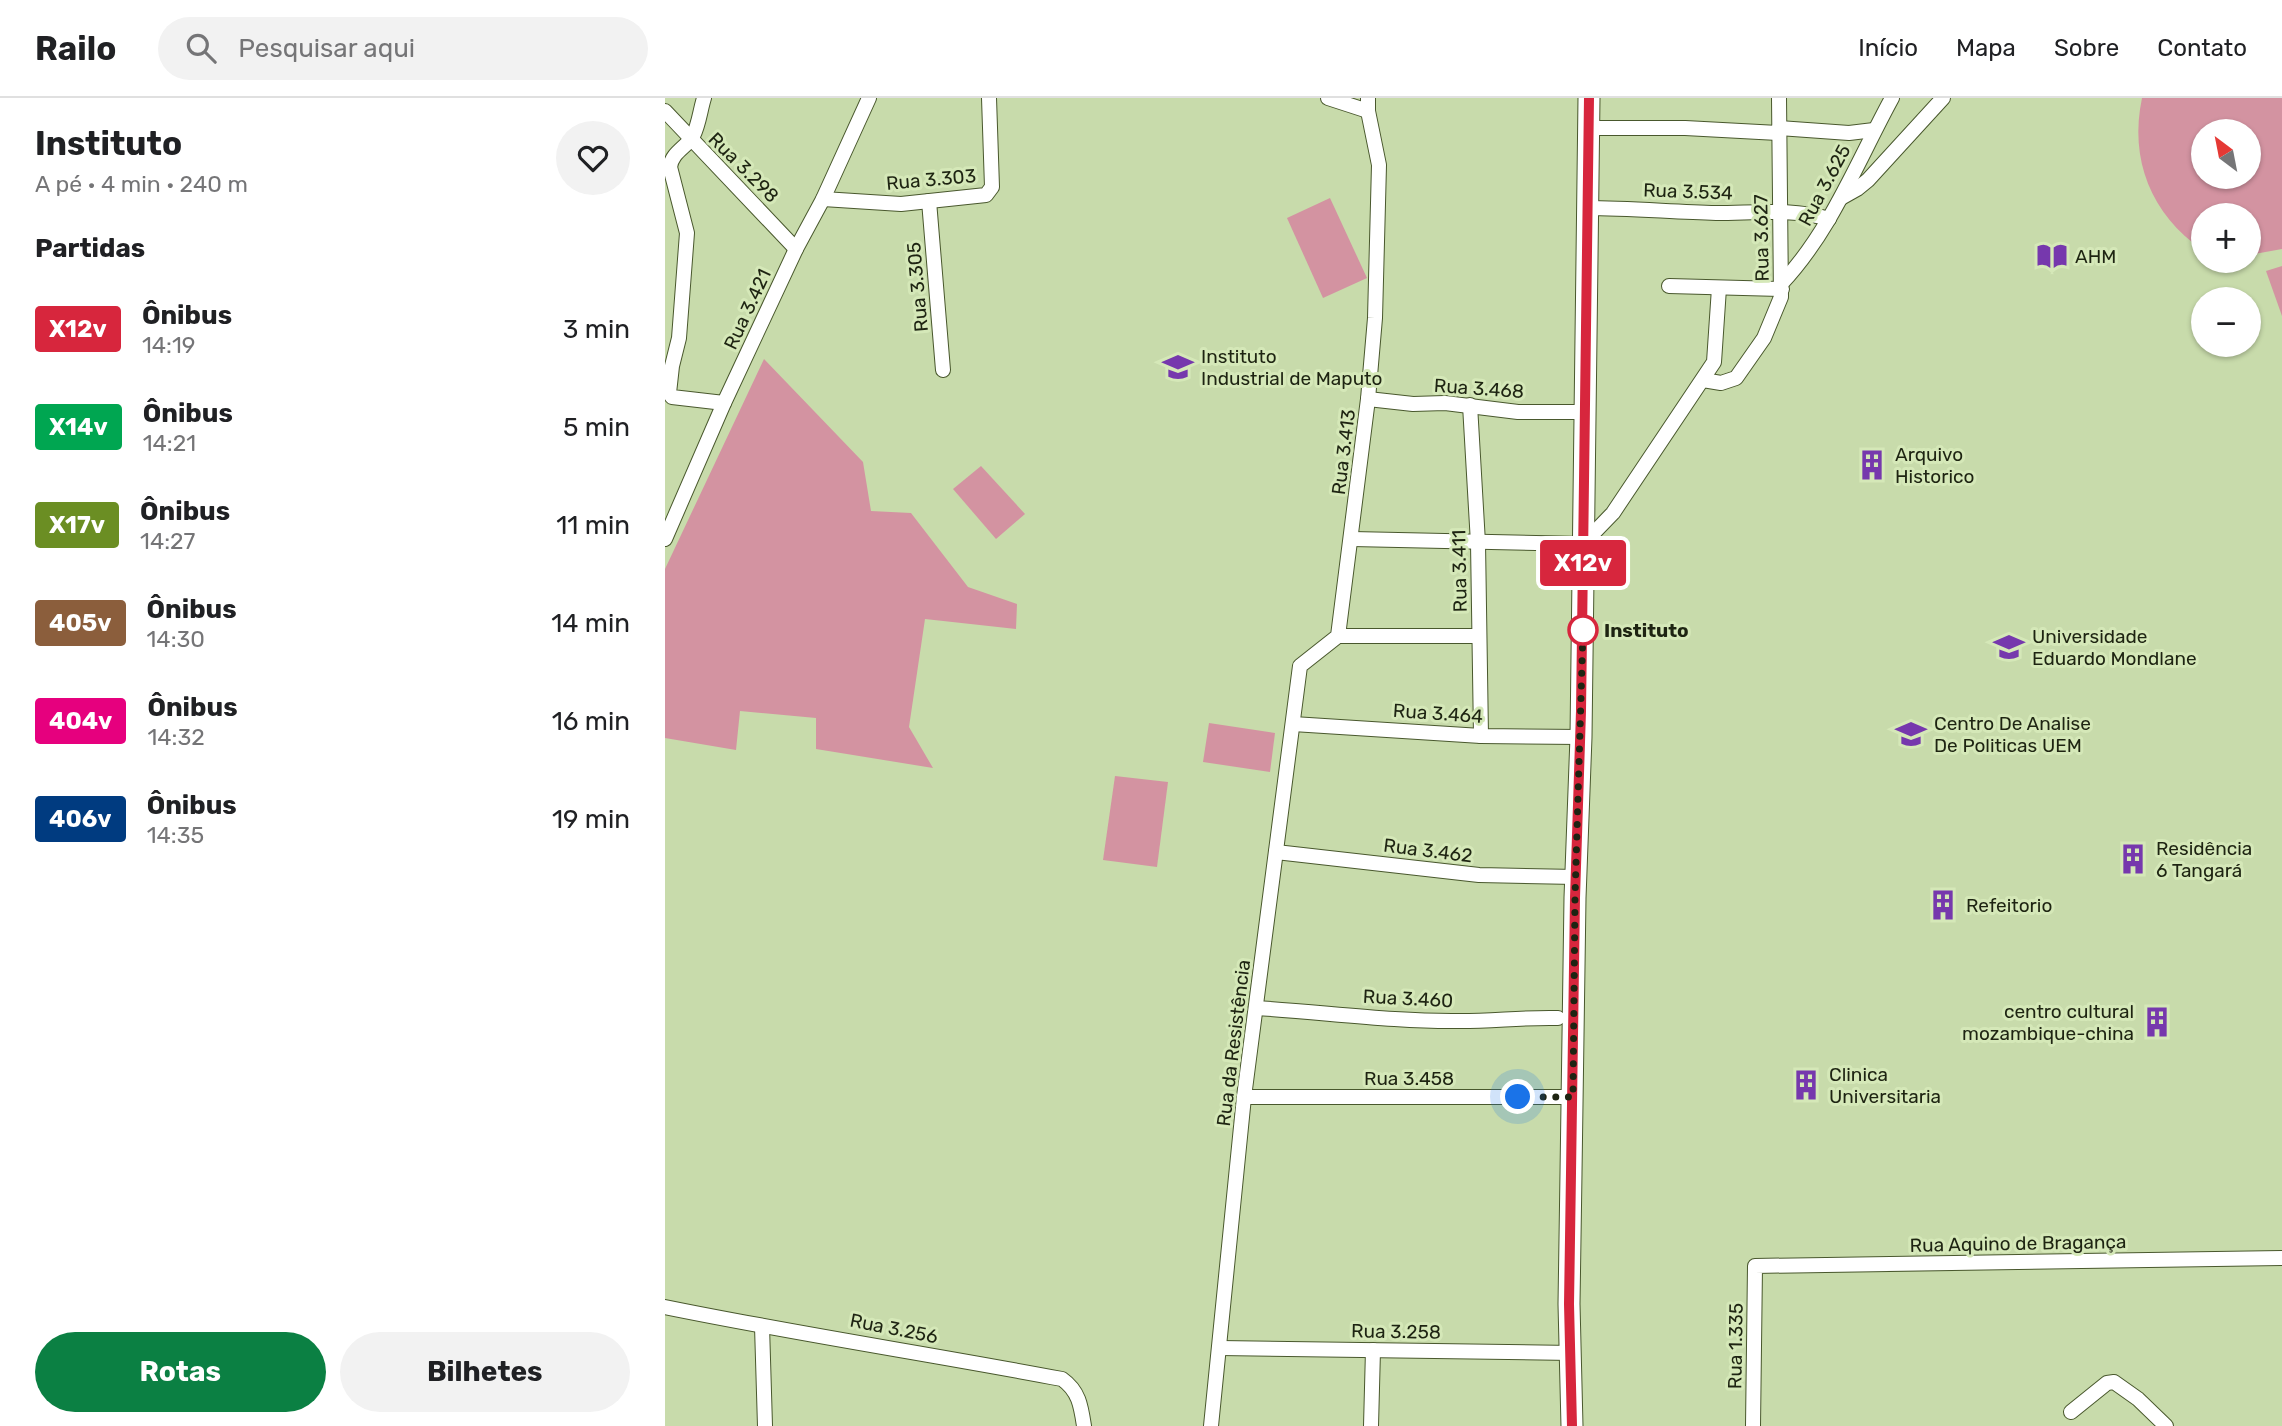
<!DOCTYPE html>
<html lang="pt">
<meta charset="utf-8">
<style>
:root{--surface:#fff;--page:#f2f2f2;--text:#202124;--muted:#757577;--line:#e0e0e0;--accent:#0b8043}
body{margin:0;font-family:Rubik,sans-serif;background:var(--page);color:var(--text);height:100vh;display:flex;flex-direction:column;font-size:26px;white-space:nowrap}
*{box-sizing:border-box;margin:0}
p{font-size:23px;color:var(--muted)}
.icon{flex:none;width:38px;height:38px;fill:none;stroke:currentColor;stroke-width:2;stroke-linecap:round;stroke-linejoin:round}
.map{position:relative;flex:1;overflow:hidden}
.side{display:flex;flex-direction:column;background:var(--surface);width:665px}
.side>*{flex:none}
.badge{padding:0 14px;border-radius:5px;font-size:24px;line-height:46px}
.needle{width:46px;rotate:328deg}
.tools{position:absolute;left:1526px;top:21px;display:grid;gap:14px}
.tools a{display:grid;place-items:center;width:70px;height:70px;border-radius:50%;background:var(--surface);box-shadow:0 2px 5px #0004;font-size:35px}
.you{position:absolute;width:35px;height:35px;margin:-18px;border:5px solid #fff;border-radius:50%;background:#1a73e8;box-shadow:0 0 0 10px #1a73e833}
.map>.badge{position:absolute;translate:-50% -50%;box-shadow:0 0 0 4px #fff}
h2{padding:0 35px;font-size:26px;line-height:63px}
.round{display:grid;place-items:center;flex:none;width:74px;height:74px;border-radius:37px;background:var(--page)}
.headline{display:flex;align-items:center;justify-content:space-between;height:119px;padding:0 35px}
h1{font-size:33px;font-weight:700;line-height:52px}
.button{display:flex;gap:14px;margin-top:auto;padding:14px 35px}
.button a{flex:1;height:80px;border-radius:42px;background:var(--accent);color:#fff;font-size:28px;font-weight:700;line-height:80px;text-align:center}
.button a+a{background:var(--page);color:var(--text)}
ul{padding:0;list-style:none}
li{display:flex;align-items:center;gap:21px;height:98px;padding:0 35px}
li div{flex:1}
li b{display:block;font-size:26px}
li em{font-style:normal}
li .badge{min-width:77px;font-weight:700;text-align:center}
header{display:flex;align-items:center;gap:42px;box-sizing:border-box;height:98px;padding:0 35px;background:var(--surface);border-bottom:2px solid var(--line)}
header strong{font-size:33px}
nav{display:flex;gap:38px;margin-inline-start:auto;font-size:24px}
.search{width:490px;height:63px;background:var(--page);display:flex;align-items:center;gap:18px;box-sizing:border-box;padding:0 24px;border-radius:38px;color:var(--muted);font-size:26px}
main{display:flex;flex:1;min-height:0}
.map>svg:first-child{display:block}
.green{fill:#d393a1;fill-rule:evenodd}
.lines{fill:none;stroke-linecap:round;stroke-linejoin:round}
.street-casing{stroke:#49582d;stroke-width:16}
.secondary-casing{stroke:#49582d;stroke-width:23}
.street{stroke:#fff;stroke-width:14}
.secondary{stroke:#fff;stroke-width:21}
.line-casing{stroke:#fff;stroke-width:16}
.line{stroke:#d7263d;stroke-width:10}
.walk{stroke:#1e2412;stroke-width:7;stroke-dasharray:0 12.6}
.stop-dot{fill:#fff;stroke:#d7263d;stroke-width:3.5}
.labels{text-anchor:middle;stroke-width:6;stroke-linejoin:round;paint-order:stroke}
.street-label{font-size:19px;fill:#1e2412;stroke:#d5e8b8}
.poi-label{font-size:19px;fill:#1e2412;stroke:#d5e8b8;text-anchor:start}
.stop-label{font-size:19px;font-weight:bold;fill:#1e2412;stroke:#d5e8b8;text-anchor:start}
</style>
<header>
<strong>Railo</strong>
<div class="search"><svg class="icon" aria-label="search" viewBox="0 0 24 24"><circle cx="10" cy="10" r="6"/><path d="M15 15l6 6"/></svg>Pesquisar aqui</div>
<nav><a>Início</a><a>Mapa</a><a>Sobre</a><a>Contato</a></nav>
</header>
<main>
<section class="side">
<div class="headline"><div><h1>Instituto</h1><p>A pé · 4 min · 240 m</p></div><a class="round"><svg class="icon" aria-label="heart" viewBox="0 0 24 24"><path d="M12 20l-8-8c-3-5 5-10 8-4 3-6 11-1 8 4z"/></svg></a></div>
<h2>Partidas</h2>
<ul>
<li><span class="badge" style="background:#d7263d;color:#fff">X12v</span><div><b>Ônibus</b><p>14:19</p></div><em>3 min</em></li>
<li><span class="badge" style="background:#00a651;color:#fff">X14v</span><div><b>Ônibus</b><p>14:21</p></div><em>5 min</em></li>
<li><span class="badge" style="background:#6b8e23;color:#fff">X17v</span><div><b>Ônibus</b><p>14:27</p></div><em>11 min</em></li>
<li><span class="badge" style="background:#8b5e3c;color:#fff">405v</span><div><b>Ônibus</b><p>14:30</p></div><em>14 min</em></li>
<li><span class="badge" style="background:#e6007e;color:#fff">404v</span><div><b>Ônibus</b><p>14:32</p></div><em>16 min</em></li>
<li><span class="badge" style="background:#003b80;color:#fff">406v</span><div><b>Ônibus</b><p>14:35</p></div><em>19 min</em></li>
</ul>
<div class="button"><a>Rotas</a><a>Bilhetes</a></div>
</section>
<div class="map">
<svg width="1617" height="1328" viewBox="0 0 1617 1328">
<rect width="100%" height="100%" fill="#c8dbab"/>
<g class="green">
<path d="M1477 0H1617V151L1584 157V117H1538V152C1486 117 1464 61 1477 0ZM1584 33V79H1538V33Z"/>
<path d="M665 100 702 180 658 200 622 120Z"/>
<path d="M1617 168V218L1601 173Z"/>
<path d="M99 261 198 364 206 413 246 415 303 489 352 506 351 531 260 521 244 629 268 670 151 651V620L75 613 71 652 0 640V471Z"/>
<path d="M316 368 360 416 331 441 288 391Z"/>
<path d="M544 625 610 635 605 674 538 664Z"/>
<path d="M450 678 503 684 492 769 438 762Z"/>
</g>
<g class="lines">
<g class="street-casing">
<g id="street">
<path d="M39 0C35 13 34 26 28 38 21 50 7 54 5 69L22 135 14 240 7 268 4 295 7 299 59 305"/>
<path d="M663 0 703 13"/>
<path d="M0 13 131 151"/>
<path d="M923 30H1020L1113 35"/>
<path d="M1114 30 1184 35 1209 32"/>
<path d="M1176 100 1192 91 1203 82 1278 0"/>
<path d="M158 101 236 106 321 97 327 89 324 0"/>
<path d="M264 103 278 272"/>
<path d="M921 110C965 110 1008 114 1051 115 1090 115 1126 110 1164 121"/>
<path d="M1116 186C1166 133 1192 64 1227 0"/>
<path d="M1004 188 1117 191"/>
<path d="M1038 282 1056 285 1071 280 1099 240 1116 199 1114 0"/>
<path d="M703 301 748 306 780 305 853 314H921"/>
<path d="M805 307 813 445 816 638"/>
<path d="M0 441 59 305 131 151 158 101 204 0"/>
<path d="M687 441 918 446 948 415 1049 264 1054 190"/>
<path d="M673 538H814"/>
<path d="M628 626 816 638 916 639"/>
<path d="M611 754 814 777 911 779"/>
<path d="M591 910C659 914 728 924 796 923 829 923 861 919 893 920"/>
<path d="M579 999H908"/>
<path d="M0 1209C132 1236 265 1256 397 1281 414 1293 416 1308 419 1328"/>
<path d="M97 1228 100 1328"/>
<path d="M555 1250 907 1255"/>
<path d="M1406 1314 1442 1285 1449 1284 1473 1301 1501 1328"/>
<path d="M546 1328 579 999 635 568 673 538 703 301 710 220 714 67 703 13V0"/>
<path d="M706 1328 708 1252"/>
<path d="M1088 1328 1090 1168 1617 1160"/>
</g>
</g>
<g class="secondary-casing">
<path id="secondary" d="M907 1328 904 1206 906 1075 910 800 916 639 924 0"/>
</g>
<use href="#street" class="street"/>
<use href="#secondary" class="secondary"/>
</g>
<g class="lines">
<g class="line-casing">
<path id="line" d="M907 1328 904 1206 906 1075 910 800 916 613 924 0"/>
</g>
<use href="#line" class="line"/>
<path class="walk" d="M853 999H908L910 800 918 532"/>
</g>
<defs>
<g id="library-bare" transform="scale(2.415)"><path d="M-6-4Q-3-5.5-.7-3.5V5Q-3 3-6 4ZM6-4Q3-5.5 .7-3.5V5Q3 3 6 4Z" fill="#7638ad" stroke="#d5e8b8" stroke-width="2.5" paint-order="stroke"/></g>
<g id="school-bare" transform="scale(2.415)"><path d="M0-5L7-2L0 1L-7-2ZM-4 1L0 2.5L4 1V4Q0 6-4 4Z" fill="#7638ad" stroke="#d5e8b8" stroke-width="2.5" paint-order="stroke"/></g>
<g id="building-bare" transform="scale(2.415)"><path d="M-4-6H4V6H1V3H-1V6H-4ZM-2.5-4.3h1.7v1.8h-1.7ZM.8-4.3h1.7v1.8H.8ZM-2.5-1h1.7V.8h-1.7ZM.8-1h1.7V.8H.8Z" fill="#7638ad" stroke="#d5e8b8" stroke-width="2.5" paint-order="stroke"/></g>
<g id="university-bare" transform="scale(2.415)"><path d="M0-5L7-2L0 1L-7-2ZM-4 1L0 2.5L4 1V4Q0 6-4 4Z" fill="#7638ad" stroke="#d5e8b8" stroke-width="2.5" paint-order="stroke"/></g>
</defs>
<g fill-rule="evenodd">
<use href="#library-bare" x="1387" y="158"/>
<use href="#school-bare" x="513" y="269"/>
<use href="#building-bare" x="1207" y="367"/>
<use href="#university-bare" x="1344" y="549"/>
<use href="#university-bare" x="1246" y="636"/>
<use href="#building-bare" x="1468" y="761"/>
<use href="#building-bare" x="1278" y="807"/>
<use href="#building-bare" x="1492" y="924"/>
<use href="#building-bare" x="1141" y="987"/>
</g>
<circle class="stop-dot" cx="918" cy="532" r="14"/>
<g class="labels">
<g class="street-label">
<text transform="translate(79 69) rotate(45)" y="7">Rua 3.298</text>
<text transform="translate(266 81) rotate(-5)" y="7">Rua 3.303</text>
<text transform="translate(1159 87) rotate(-62)" y="7">Rua 3.625</text>
<text transform="translate(1023 93) rotate(2)" y="7">Rua 3.534</text>
<text transform="translate(1096 140) rotate(-91)" y="7">Rua 3.627</text>
<text transform="translate(252 189) rotate(-95)" y="7">Rua 3.305</text>
<text transform="translate(82 211) rotate(-65)" y="7">Rua 3.421</text>
<text transform="translate(814 290) rotate(4)" y="7">Rua 3.468</text>
<text transform="translate(678 354) rotate(-83)" y="7">Rua 3.413</text>
<text transform="translate(794 473) rotate(-91)" y="7">Rua 3.411</text>
<text transform="translate(773 615) rotate(4)" y="7">Rua 3.464</text>
<text transform="translate(763 752) rotate(7)" y="7">Rua 3.462</text>
<text transform="translate(743 900) rotate(3)" y="7">Rua 3.460</text>
<text transform="translate(568 945) rotate(-83)" y="7">Rua da Resistência</text>
<text x="744" y="987">Rua 3.458</text>
<text transform="translate(1353 1145) rotate(-1)" y="7">Rua Aquino de Bragança</text>
<text transform="translate(229 1230) rotate(11)" y="7">Rua 3.256</text>
<text transform="translate(731 1233) rotate(1)" y="7">Rua 3.258</text>
<text transform="translate(1070 1248) rotate(-89)" y="7">Rua 1.335</text>
</g>
<g class="poi-label">
<text x="1410" y="165">AHM</text>
<text x="536" y="265">Instituto<tspan x="536" dy="22">Industrial de Maputo</tspan></text>
<text x="1230" y="363">Arquivo<tspan x="1230" dy="22">Historico</tspan></text>
<text x="1367" y="545">Universidade<tspan x="1367" dy="22">Eduardo Mondlane</tspan></text>
<text x="1269" y="632">Centro De Analise<tspan x="1269" dy="22">De Politicas UEM</tspan></text>
<text x="1491" y="757">Residência<tspan x="1491" dy="22">6 Tangará</tspan></text>
<text x="1301" y="814">Refeitorio</text>
<text x="1469" y="920" text-anchor="end">centro cultural<tspan x="1469" dy="22">mozambique-china</tspan></text>
<text x="1164" y="983">Clinica<tspan x="1164" dy="22">Universitaria</tspan></text>
</g>
<g class="stop-label">
<text x="939" y="539">Instituto</text>
</g>
</g>
</svg>
<div class="tools">
<a><svg class="needle" viewBox="-14 -14 28 28"><path d="M0-13l5 13h-10z" fill="#e53935"/><path d="M0 13l5-13h-10z" fill="#757577"/></svg></a>
<a>+</a>
<a>−</a>
</div>
<div class="you" style="left:853px;top:999px"></div>
<b class="badge" style="left:918px;top:465px;background:#d7263d;color:#fff">X12v</b>
</div>
</main>
